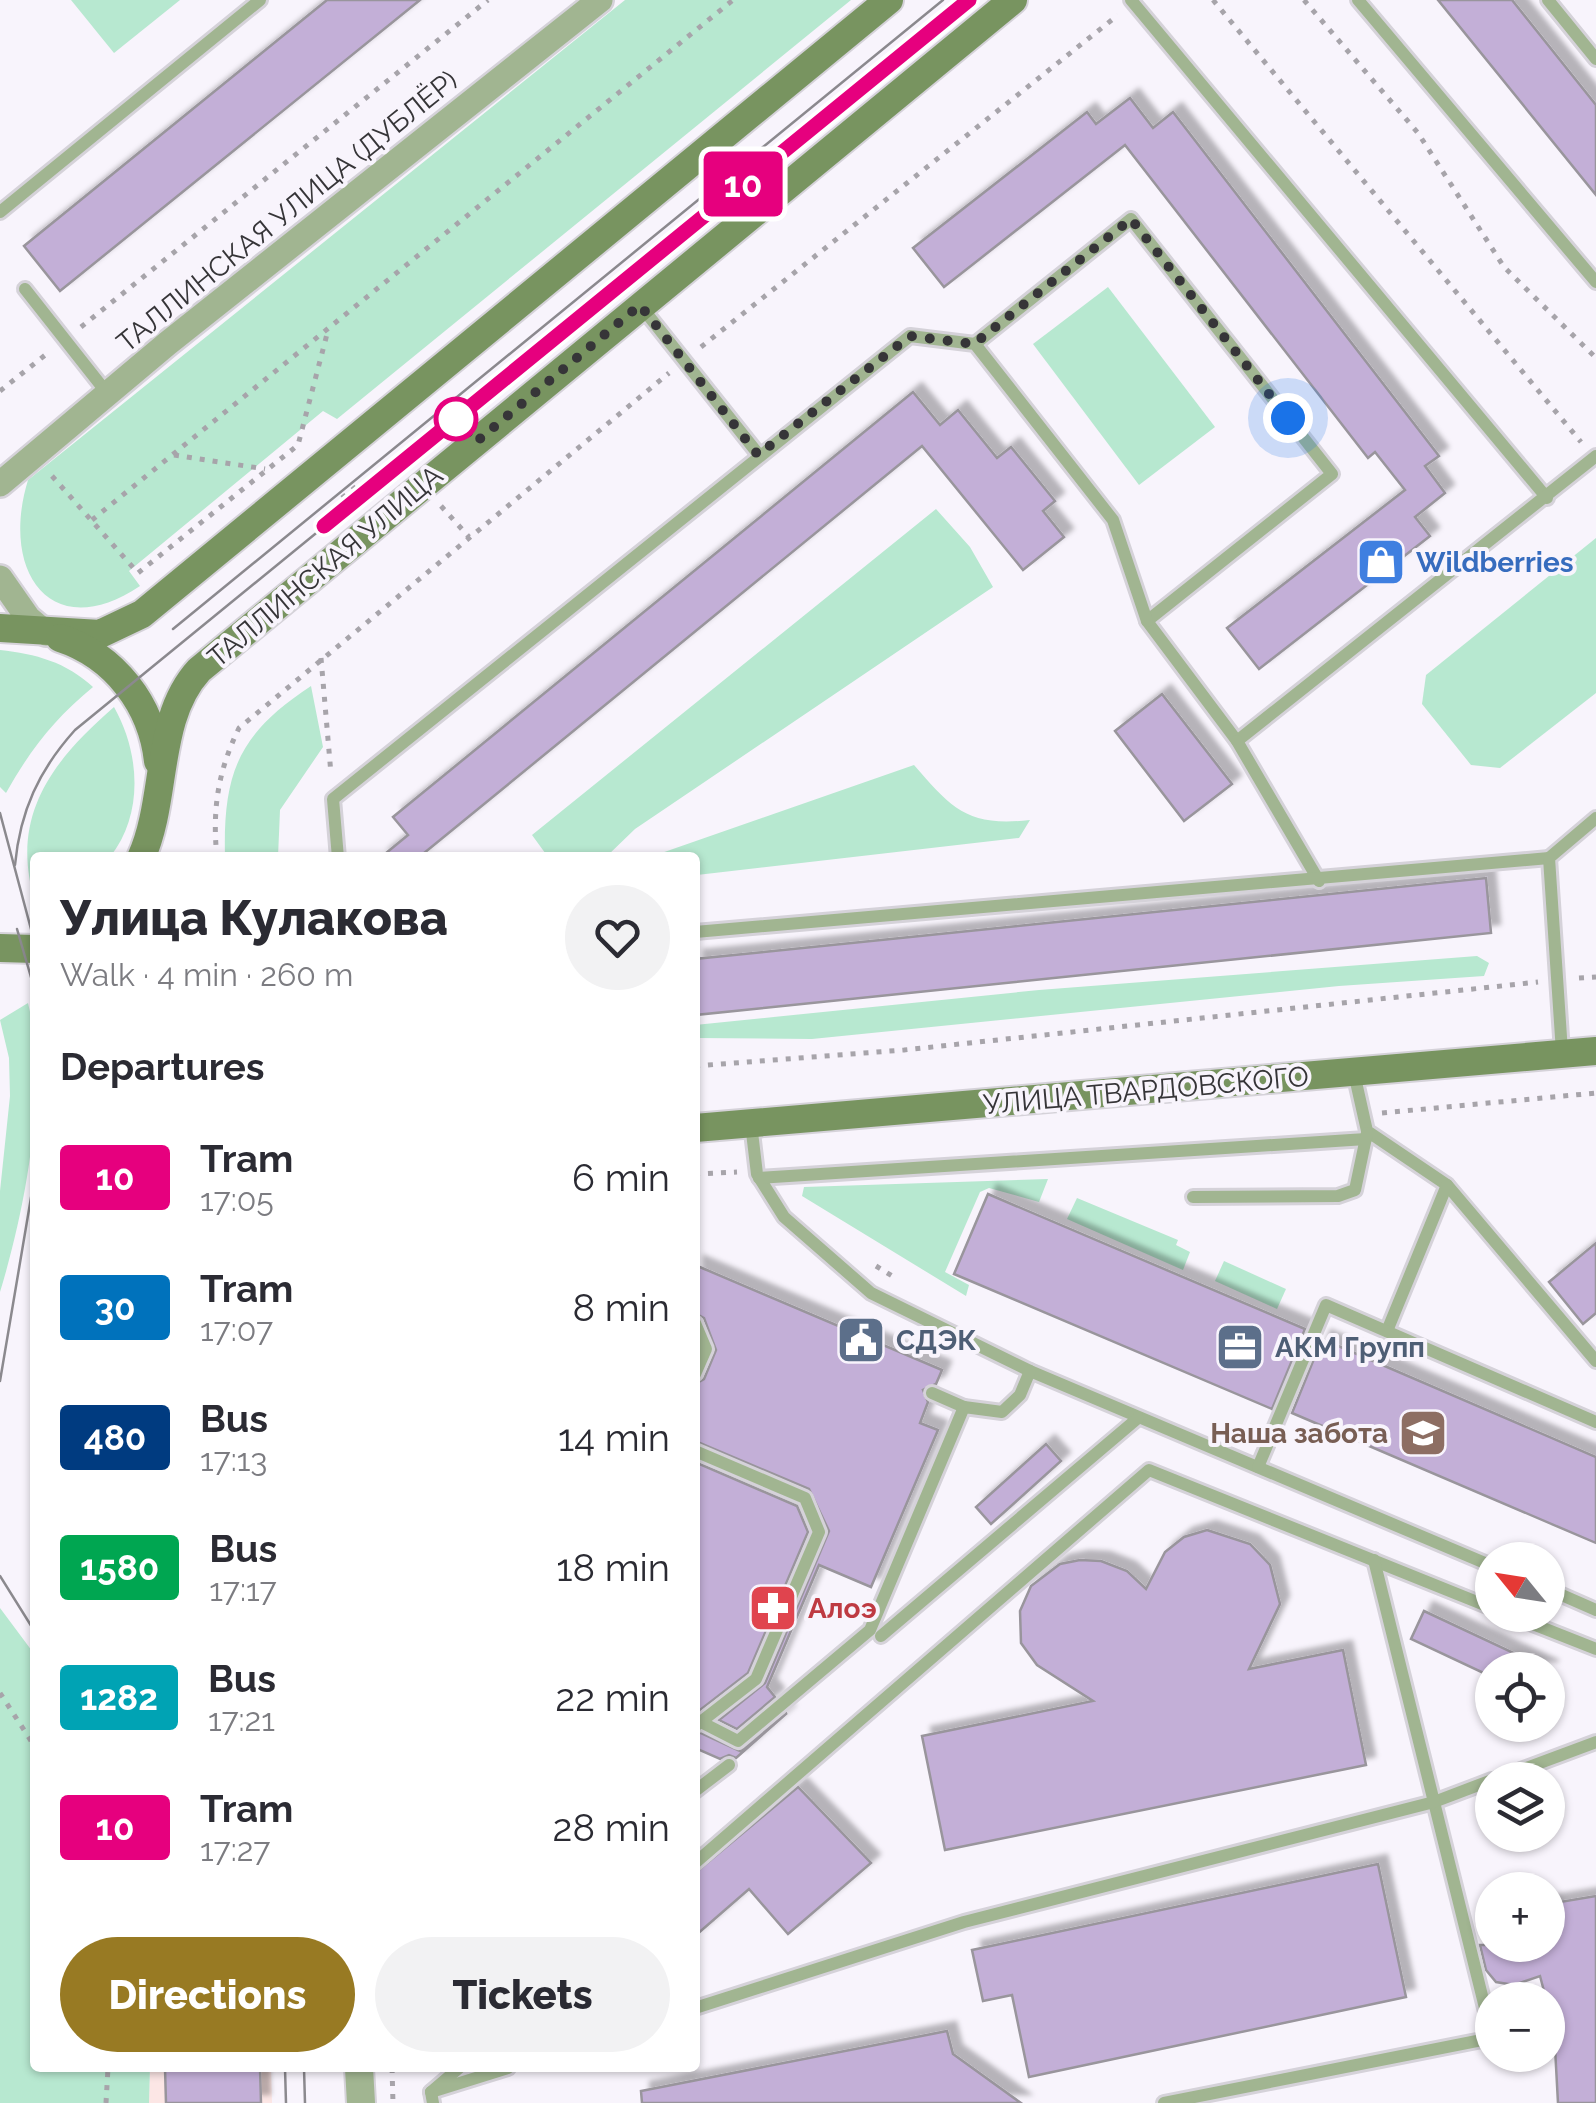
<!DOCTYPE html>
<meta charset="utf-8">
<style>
:root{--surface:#fff;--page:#f2f2f3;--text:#2b2b33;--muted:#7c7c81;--accent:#987a23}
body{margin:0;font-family:Raleway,sans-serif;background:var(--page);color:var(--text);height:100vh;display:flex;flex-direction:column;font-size:38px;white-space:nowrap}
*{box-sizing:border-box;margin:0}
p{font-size:32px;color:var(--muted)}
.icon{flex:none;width:55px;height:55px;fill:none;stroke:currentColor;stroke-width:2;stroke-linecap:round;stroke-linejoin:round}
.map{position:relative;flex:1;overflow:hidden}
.sheet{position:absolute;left:30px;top:852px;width:670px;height:1220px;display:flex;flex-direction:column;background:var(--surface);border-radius:10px;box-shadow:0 2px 8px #0004}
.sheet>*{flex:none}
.badge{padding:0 20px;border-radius:8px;font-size:35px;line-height:65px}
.needle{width:65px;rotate:300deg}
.fabs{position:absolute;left:1475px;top:1542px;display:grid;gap:20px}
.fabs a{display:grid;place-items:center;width:90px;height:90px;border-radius:50%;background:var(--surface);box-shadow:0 2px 8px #0004;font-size:50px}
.you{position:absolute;width:50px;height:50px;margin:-25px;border:8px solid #fff;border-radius:50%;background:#1a73e8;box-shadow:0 0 0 15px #1a73e833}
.map>.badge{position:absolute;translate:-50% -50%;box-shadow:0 0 0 5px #fff}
h2{padding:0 30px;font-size:38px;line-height:90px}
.round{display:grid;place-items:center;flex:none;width:105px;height:105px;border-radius:52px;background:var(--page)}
.head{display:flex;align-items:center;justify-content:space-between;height:170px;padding:0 30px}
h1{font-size:48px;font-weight:800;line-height:75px}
.cta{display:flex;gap:20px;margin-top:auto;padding:20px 30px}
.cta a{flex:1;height:115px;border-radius:60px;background:var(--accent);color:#fff;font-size:40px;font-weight:800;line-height:115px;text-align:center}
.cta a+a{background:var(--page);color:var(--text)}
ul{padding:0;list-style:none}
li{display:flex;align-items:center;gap:30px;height:130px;padding:0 30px}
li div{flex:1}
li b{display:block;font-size:38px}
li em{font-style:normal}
li .badge{min-width:110px;font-weight:700;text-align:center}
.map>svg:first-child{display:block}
.industrial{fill:#fce6e5}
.green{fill:#b7e8d0}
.building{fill:#c3afd7;stroke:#99959c;stroke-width:2.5;filter:url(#shadow)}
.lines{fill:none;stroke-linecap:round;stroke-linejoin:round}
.service-casing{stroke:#d5d2d9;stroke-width:18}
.minor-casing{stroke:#d5d2d9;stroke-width:30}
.tertiary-casing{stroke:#d5d2d9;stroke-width:32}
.secondary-casing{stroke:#d5d2d9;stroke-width:32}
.path{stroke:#a7a4aa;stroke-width:5;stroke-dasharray:5 8;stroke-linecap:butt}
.service{stroke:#a1b591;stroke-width:12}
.minor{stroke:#a1b591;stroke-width:25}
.tertiary{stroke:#a1b591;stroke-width:28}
.secondary{stroke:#789460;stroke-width:28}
.tram{stroke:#8b898e;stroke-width:2.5}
.line-casing{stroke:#fff;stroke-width:22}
.line{stroke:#e6007e;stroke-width:15}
.walk{stroke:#363538;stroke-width:10;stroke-dasharray:0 18}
.stop-dot{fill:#fff;stroke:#e6007e;stroke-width:5}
.labels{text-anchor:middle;stroke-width:8;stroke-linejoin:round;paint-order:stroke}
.street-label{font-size:28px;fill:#363538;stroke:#f8f4fc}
.shop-label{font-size:28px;font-weight:bold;fill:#366cbe;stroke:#f8f4fc;text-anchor:start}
.service-label{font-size:28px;font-weight:bold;fill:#4e5e75;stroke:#f8f4fc;text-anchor:start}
.education-label{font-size:28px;font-weight:bold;fill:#785e54;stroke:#f8f4fc;text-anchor:end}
.health-label{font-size:28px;font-weight:bold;fill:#be3a42;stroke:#f8f4fc;text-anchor:start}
</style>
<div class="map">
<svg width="1596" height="2103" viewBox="0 0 1596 2103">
<defs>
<filter id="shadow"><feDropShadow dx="9" dy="-9" stdDeviation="2.5" flood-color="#0004"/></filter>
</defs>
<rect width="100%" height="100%" fill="#f8f4fc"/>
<path class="industrial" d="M150 2068H271L272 2103H149Z"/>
<g class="green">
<path d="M71 0H180L114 53Z"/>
<path d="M625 0H851L337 419 323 411 129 571 140 586C50 646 0 571 28 480Z"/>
<path d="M1108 287 1215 427 1139 485 1033 344Z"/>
<path d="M936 509 970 547 993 587 635 829 606 857H548L532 835Z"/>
<path d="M1596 538V693L1500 768 1471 765 1422 704 1426 675Z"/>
<path d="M0 650C36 654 66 662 93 687 55 718 30 750 6 793L0 787Z"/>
<path d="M311 686 323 747 280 810 278 857H225C223 773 238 734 311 686Z"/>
<path d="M114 707C140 753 144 814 110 857L35 858V902C9 816 52 761 114 707Z"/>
<path d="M914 765C952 809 968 827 1030 820L1019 838 697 875 695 858 650 857Z"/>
<path d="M1477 956 1489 963 1484 976 1339 986 812 1039 695 1038V1025L1039 990Z"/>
<path d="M28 1003C49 1087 25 1210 0 1292V1191L10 1096 9 1058 0 1020Z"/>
<path d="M1048 1179 1039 1202 989 1188 980 1192 945 1272 969 1285 966 1296 802 1196 804 1187Z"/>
<path d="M1077 1198 1178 1240 1176 1245 1190 1252 1183 1270 1067 1219Z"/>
<path d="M1224 1261 1286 1289 1277 1309 1215 1281Z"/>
<path d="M0 1608 35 1655V2068H150L149 2103H0Z"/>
</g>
<g class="building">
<path d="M327 0H420L60 291 24 246Z"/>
<path d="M1438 0H1512L1596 105V195Z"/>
<path d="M1130 98 1153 128 1173 112 1439 456 1425 466 1445 493 1415 517 1430 536 1259 669 1227 628 1405 490 1375 452 1368 458 1125 145 944 287 913 248 1087 112 1096 124Z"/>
<path d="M913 392 940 425 958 410 997 458 1011 447 1055 501 1043 511 1064 537 1023 570 922 446 418 858H380L408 835 393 817Z"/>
<path d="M1162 694 1232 784 1184 821 1115 731Z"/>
<path d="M1486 878 1491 933 695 1015V959Z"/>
<path d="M988 1194 1305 1329 1272 1409 954 1274Z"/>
<path d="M1596 1243V1313L1583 1324 1549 1282Z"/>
<path d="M695 1265 942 1370 936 1384 923 1390 928 1402 920 1423 938 1430 871 1587 819 1565 767 1687 775 1697 737 1729 719 1720 765 1683 829 1531 809 1489 695 1441V1384L704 1379 716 1350 704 1318 695 1313Z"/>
<path d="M1322 1339 1596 1457V1543L1292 1413Z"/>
<path d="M1046 1444 1061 1461 991 1524 976 1507Z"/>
<path d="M695 1462 797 1506 808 1532 748 1673 700 1710 695 1709Z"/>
<path d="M1207 1530 1250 1544 1270 1565 1280 1604 1249 1669 1343 1650 1366 1765 945 1850 922 1736 1093 1701 1037 1665 1021 1643 1020 1611 1031 1586 1060 1564 1080 1560 1101 1561 1127 1571 1146 1589 1165 1552 1184 1537Z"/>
<path d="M1424 1611 1550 1670H1492V1677L1411 1639Z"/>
<path d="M787 1713 736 1758 729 1755 720 1759 695 1748V1733H701L740 1751Z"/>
<path d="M798 1787 871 1863 788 1934 749 1889 695 1936V1873Z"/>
<path d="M1378 1864 1406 1997 1029 2077 1012 1995 983 2001 972 1950Z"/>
<path d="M1596 1896V2103H1558L1554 2029 1540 1976 1514 1985 1496 1982 1486 1970 1480 1945H1548V1904Z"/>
<path d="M947 2031 953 2054 1021 2103H642L641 2091Z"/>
<path d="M165 2068H260L261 2103H166Z"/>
</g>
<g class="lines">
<g class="service-casing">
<g id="service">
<path d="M1131 0 1547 498"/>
<path d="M1358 0 1596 282"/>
<path d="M1548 0 1596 59"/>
<path d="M0 212 260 0"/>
<path d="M25 289 107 393"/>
<path d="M640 305 759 455"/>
<path d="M975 344 1131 219 1332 474 1147 621 1237 741 1596 456"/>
<path d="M1237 741 1319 881"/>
<path d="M338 858 333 799 910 336 975 344 1113 520 1147 621"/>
<path d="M695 932 1549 858"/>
<path d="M1562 1052 1549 858 1596 818"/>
<path d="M1354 1073 1367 1131 1447 1185 1596 1361"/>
<path d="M751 1124 757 1174 784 1217 871 1293 1030 1371 1492 1566"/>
<path d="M759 1178 1366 1139"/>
<path d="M1193 1197 1338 1196 1355 1190 1367 1133"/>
<path d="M695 1323 706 1349 695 1374"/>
<path d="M1387 1331 1447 1185"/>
<path d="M932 1393 964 1407"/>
<path d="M695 1451 805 1498 819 1532 756 1679 698 1724"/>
<path d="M1258 1467 1326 1305 1596 1422"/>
<path d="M1548 1589 1596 1610"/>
<path d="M1510 1615 1596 1649"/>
<path d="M881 1636 1138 1418"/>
<path d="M695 1719 738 1741 870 1630 964 1407 1002 1412 1020 1395 1030 1371"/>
<path d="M1492 1780 1434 1802 1492 2036"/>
<path d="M1494 1780 1596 1742"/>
<path d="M695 1791 729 1765"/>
<path d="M695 1863 1149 1470 1492 1608"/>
<path d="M695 2008 964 1922 1434 1802 1374 1560"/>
<path d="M431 2092 508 2068"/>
<path d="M433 2103 431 2092 459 2068"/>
<path d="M1164 2103 1492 2038"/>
</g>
</g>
<g class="minor-casing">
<g id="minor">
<path d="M0 484 168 343 600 0"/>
<path d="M0 578 28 618 46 633"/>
</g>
</g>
<g class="tertiary-casing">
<path id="tertiary" d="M359 2068 361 2103"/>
</g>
<g class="secondary-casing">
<g id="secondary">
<path d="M0 628 100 634 142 614 889 0"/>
<path d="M60 638C115 656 152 705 158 761"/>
<path d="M141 858C168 799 154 719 199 670L1013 0"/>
<path d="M0 948 35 949"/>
<path d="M695 1128 1596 1051"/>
</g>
</g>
<g class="path">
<path d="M1213 0 1581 442"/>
<path d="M1304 0 1418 133 1504 267 1596 358"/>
<path d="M81 327 488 0"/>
<path d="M701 347 1118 15"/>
<path d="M0 391 49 352"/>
<path d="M174 455 265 469"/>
<path d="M52 476 138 573 298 445 327 334"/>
<path d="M342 498 362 482 373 494"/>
<path d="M441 506 469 537"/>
<path d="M92 520 733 0"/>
<path d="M321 658 331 774"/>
<path d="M217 858C212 809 218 771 239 728L669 373"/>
<path d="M1579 978 1596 977"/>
<path d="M695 1066 904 1050 1538 982"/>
<path d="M1382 1113 1596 1093"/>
<path d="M695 1174 737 1172"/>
<path d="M876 1266 897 1279"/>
<path d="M1508 1553 1524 1560"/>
<path d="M0 1693 35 1747"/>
<path d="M392 2068 393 2103"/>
<path d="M106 2103 108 2068"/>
</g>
<use href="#service" class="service"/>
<use href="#minor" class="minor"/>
<use href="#tertiary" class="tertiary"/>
<use href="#secondary" class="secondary"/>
<g class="tram">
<path d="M173 629 943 0"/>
<path d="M0 813 35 944"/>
<path d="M15 865C20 811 39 770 75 730L969 0"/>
<path d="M17 929 35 991"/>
<path d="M0 1381 35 1174"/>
<path d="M0 1576 35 1632"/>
<path d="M285 2068 286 2103"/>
<path d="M304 2068 305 2103"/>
</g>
</g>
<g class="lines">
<g class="line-casing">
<path id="line" d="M324 526 969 0"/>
</g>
<use href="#line" class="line"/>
<path class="walk" d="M456 419 476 442 640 305 758 455 910 336 974 344 1131 219 1288 418"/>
</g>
<defs>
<g id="shop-square" transform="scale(2.5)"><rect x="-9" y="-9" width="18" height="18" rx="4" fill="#3f7fe0" stroke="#f8f4fc"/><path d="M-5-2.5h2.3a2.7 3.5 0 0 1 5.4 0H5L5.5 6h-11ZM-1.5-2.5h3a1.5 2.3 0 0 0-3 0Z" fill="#fff"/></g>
<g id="civic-square" transform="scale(2.5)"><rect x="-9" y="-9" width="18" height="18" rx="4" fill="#5c6f8a" stroke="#f8f4fc"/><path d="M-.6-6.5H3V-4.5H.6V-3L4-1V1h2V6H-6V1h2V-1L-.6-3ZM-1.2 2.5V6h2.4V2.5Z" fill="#fff"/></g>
<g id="office-square" transform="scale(2.5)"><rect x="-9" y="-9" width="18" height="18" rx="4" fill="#5c6f8a" stroke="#f8f4fc"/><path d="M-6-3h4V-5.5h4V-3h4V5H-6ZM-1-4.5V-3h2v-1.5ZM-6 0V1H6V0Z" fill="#fff"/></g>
<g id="school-square" transform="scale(2.5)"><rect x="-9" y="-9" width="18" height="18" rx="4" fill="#8d6e63" stroke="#f8f4fc"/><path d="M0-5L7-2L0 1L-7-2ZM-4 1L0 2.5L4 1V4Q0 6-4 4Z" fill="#fff"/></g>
<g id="pharmacy-square" transform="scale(2.5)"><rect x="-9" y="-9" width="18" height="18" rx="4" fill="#e0444e" stroke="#f8f4fc"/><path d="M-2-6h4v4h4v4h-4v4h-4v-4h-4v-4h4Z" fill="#fff"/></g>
</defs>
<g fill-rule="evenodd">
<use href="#shop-square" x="1381" y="562"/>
<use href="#civic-square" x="861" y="1340"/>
<use href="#office-square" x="1240" y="1347"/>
<use href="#school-square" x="1423" y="1433"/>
<use href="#pharmacy-square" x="773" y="1608"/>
</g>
<circle class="stop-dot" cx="456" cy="419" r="20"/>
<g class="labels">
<g class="street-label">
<text transform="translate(287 211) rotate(-39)" y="10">ТАЛЛИНСКАЯ УЛИЦА (ДУБЛЁР)</text>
<text transform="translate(325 566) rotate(-40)" y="10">ТАЛЛИНСКАЯ УЛИЦА</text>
<text transform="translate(1146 1090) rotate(-5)" y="10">УЛИЦА ТВАРДОВСКОГО</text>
</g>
<g class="shop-label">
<text x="1416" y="572">Wildberries</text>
</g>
<g class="service-label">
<text x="896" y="1350">СДЭК</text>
<text x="1275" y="1357">АКМ Групп</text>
</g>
<g class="education-label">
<text x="1388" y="1443">Наша забота</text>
</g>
<g class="health-label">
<text x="808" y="1618">Алоэ</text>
</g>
</g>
</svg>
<div class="fabs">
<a><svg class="needle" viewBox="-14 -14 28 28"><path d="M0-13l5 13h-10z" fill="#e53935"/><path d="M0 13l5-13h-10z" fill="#7c7c81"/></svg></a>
<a><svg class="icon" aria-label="locate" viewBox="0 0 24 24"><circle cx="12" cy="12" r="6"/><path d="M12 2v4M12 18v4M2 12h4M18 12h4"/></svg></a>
<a><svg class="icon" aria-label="layers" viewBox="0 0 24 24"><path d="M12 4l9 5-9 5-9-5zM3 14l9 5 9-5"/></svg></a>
<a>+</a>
<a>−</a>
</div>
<div class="you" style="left:1288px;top:418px"></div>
<b class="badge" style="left:743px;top:184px;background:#e6007e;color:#fff">10</b>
<section class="sheet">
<div class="head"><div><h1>Улица Кулакова</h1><p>Walk · 4 min · 260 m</p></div><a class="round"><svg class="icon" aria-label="heart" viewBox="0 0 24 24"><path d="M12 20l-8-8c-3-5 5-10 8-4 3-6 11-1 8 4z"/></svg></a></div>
<h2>Departures</h2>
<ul>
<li><span class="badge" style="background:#e6007e;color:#fff">10</span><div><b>Tram</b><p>17:05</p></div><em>6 min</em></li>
<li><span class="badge" style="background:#0072bc;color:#fff">30</span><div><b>Tram</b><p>17:07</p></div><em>8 min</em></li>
<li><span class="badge" style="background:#003b80;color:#fff">480</span><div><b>Bus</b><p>17:13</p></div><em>14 min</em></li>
<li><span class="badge" style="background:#00a651;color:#fff">1580</span><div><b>Bus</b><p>17:17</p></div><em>18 min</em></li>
<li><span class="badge" style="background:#00a3b4;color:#fff">1282</span><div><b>Bus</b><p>17:21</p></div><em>22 min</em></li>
<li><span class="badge" style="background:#e6007e;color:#fff">10</span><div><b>Tram</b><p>17:27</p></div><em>28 min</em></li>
</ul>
<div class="cta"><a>Directions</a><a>Tickets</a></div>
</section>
</div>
